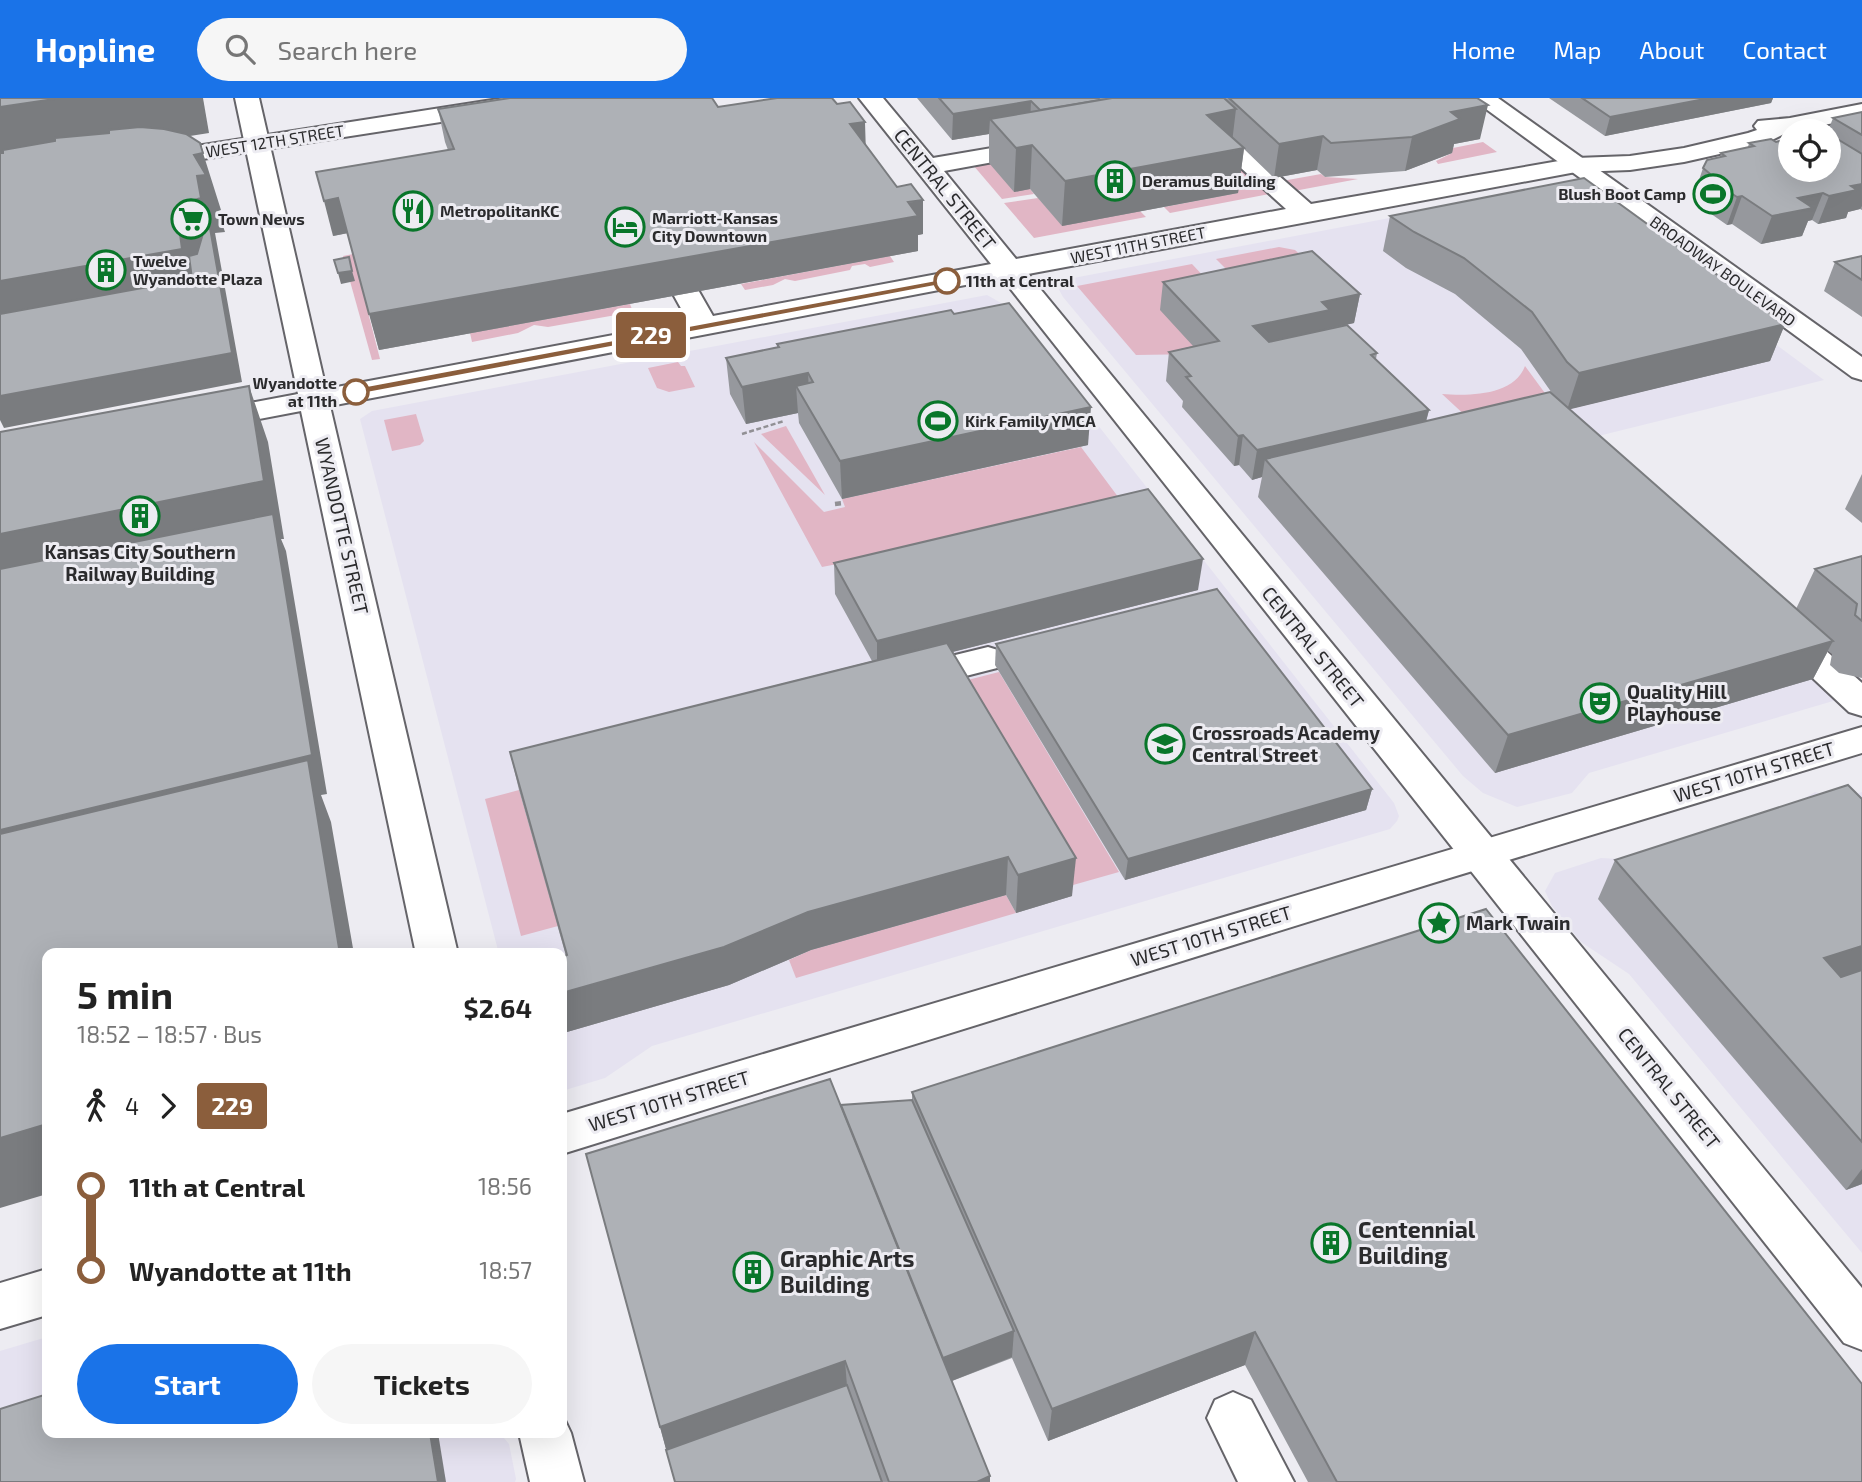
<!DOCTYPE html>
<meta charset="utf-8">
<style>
:root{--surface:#fff;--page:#f6f6f6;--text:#222;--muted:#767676;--accent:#1a73e8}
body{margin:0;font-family:"Exo 2",sans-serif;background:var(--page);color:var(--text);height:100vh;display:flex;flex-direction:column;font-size:26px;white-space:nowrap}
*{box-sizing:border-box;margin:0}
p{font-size:23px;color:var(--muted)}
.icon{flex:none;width:38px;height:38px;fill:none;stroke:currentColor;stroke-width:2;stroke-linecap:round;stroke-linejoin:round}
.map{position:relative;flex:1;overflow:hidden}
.drawer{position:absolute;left:42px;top:850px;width:525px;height:490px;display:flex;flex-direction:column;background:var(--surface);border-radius:14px;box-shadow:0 7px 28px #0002}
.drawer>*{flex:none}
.badge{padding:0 14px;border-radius:5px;font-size:24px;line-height:46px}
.controls{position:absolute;left:1778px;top:21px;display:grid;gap:14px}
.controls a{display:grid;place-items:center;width:63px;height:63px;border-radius:50%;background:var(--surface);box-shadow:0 7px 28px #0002;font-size:35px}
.map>.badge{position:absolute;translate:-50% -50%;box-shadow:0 0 0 4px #fff}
.legs{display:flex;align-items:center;gap:10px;height:77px;padding:0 35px;font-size:23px}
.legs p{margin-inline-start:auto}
.summary{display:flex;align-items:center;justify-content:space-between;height:119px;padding:0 35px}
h1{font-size:38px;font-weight:700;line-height:52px}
.action{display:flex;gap:14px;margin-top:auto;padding:14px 35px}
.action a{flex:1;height:80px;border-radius:42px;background:var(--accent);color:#fff;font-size:28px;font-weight:700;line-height:80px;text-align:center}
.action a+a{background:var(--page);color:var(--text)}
ul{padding:0 35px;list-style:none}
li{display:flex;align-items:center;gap:24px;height:84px;font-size:26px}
li i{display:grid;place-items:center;width:10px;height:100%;margin:0 9px;background:currentColor}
li i::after{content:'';width:18px;height:18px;margin:-9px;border:5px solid;border-radius:50%;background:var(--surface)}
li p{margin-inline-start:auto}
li:first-child i{background:linear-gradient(#0000 50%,currentColor 0)}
li:last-child i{background:linear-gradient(currentColor 50%,#0000 0)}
header{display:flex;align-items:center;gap:42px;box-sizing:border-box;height:98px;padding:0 35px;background:var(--accent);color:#fff}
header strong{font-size:33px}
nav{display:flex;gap:38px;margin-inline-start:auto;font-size:24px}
.search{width:490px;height:63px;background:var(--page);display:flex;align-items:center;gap:18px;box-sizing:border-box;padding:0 24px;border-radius:38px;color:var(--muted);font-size:26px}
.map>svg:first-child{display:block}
.built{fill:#e5e2f0}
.green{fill:#e1b6c5}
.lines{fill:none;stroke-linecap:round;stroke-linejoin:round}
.minor-casing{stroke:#656469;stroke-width:4}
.major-casing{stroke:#656469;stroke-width:4}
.path-far1{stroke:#919094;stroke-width:2.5;stroke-dasharray:5 2.5;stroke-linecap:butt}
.path{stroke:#919094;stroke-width:4.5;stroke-dasharray:6 3.5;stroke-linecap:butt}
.minor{fill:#fff;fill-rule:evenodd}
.major{fill:#fff;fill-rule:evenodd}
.wall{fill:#96989d}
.shaded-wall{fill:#7a7c7f}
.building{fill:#aeb1b6;stroke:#7a7c7f;stroke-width:2}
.line-1{fill:#8b5e3c;stroke:#fff;stroke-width:2}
.stop-1-dot{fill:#fff;stroke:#8b5e3c;stroke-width:3.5}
.labels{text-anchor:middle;stroke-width:6;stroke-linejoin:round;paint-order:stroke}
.far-street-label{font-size:16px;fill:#2b2b2d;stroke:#edecf2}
.far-poi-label{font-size:16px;font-weight:bold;fill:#2b2b2d;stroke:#edecf2;text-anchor:start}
.far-stop-label{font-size:16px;font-weight:bold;fill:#2b2b2d;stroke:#edecf2;text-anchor:start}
.street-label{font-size:19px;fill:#2b2b2d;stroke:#edecf2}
.poi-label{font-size:19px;font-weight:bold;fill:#2b2b2d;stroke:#edecf2;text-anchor:start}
.near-poi-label{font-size:23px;font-weight:bold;fill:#2b2b2d;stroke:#edecf2;text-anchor:start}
</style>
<header>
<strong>Hopline</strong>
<div class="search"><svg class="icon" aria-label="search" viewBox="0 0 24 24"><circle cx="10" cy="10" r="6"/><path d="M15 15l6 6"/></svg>Search here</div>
<nav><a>Home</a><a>Map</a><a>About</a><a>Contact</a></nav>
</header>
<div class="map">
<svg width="1862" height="1384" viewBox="0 0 1862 1384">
<rect width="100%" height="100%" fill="#edecf2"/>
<g class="built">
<path d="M1542 91 1577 99 1824 282 1570 345 1850 598 1589 675 1572 695 1517 709 1483 695 1463 678 1063 199 1057 188 1068 181Z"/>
<path d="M987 197 1003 206 1394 705 1399 718 1397 723 1390 731 652 948 605 980 562 993V856H499L360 321 372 313Z"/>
<path d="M1815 694 1839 701 1862 694V1155L1629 876 1581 844 1552 808 1545 793 1555 775 1601 760 1636 762 1805 711V700Z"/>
<path d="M47 1239V1335H495L504 1340 509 1346 516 1381 515 1384H0V1253Z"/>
</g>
<g class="green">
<path d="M1483 44 1497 54 1438 66 1436 63 1452 55 1448 51Z"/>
<path d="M989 64 1030 91 1034 96 1002 101 973 67Z"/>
<path d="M1248 70 1275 95 1170 115 1164 109 1237 95 1218 76Z"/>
<path d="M1321 76 1325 79 1358 81 1294 93 1282 83Z"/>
<path d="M1038 100 1062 127 1140 113 1146 119 1034 140 1004 105Z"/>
<path d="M1279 149 1295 152 1323 177 1248 193 1216 161Z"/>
<path d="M353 156 380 261 372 262 343 158Z"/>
<path d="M890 158 894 164 870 169 865 166 852 168 850 172 795 183 785 181 773 187 745 192 741 186Z"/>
<path d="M1192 166 1223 199 1200 256 1136 257 1077 188Z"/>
<path d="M630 206 633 214 548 229 534 227 518 235 472 244 470 235Z"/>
<path d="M678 264 681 268H685L695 289 669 294 657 290 648 270Z"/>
<path d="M1525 268 1550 302 1469 321 1442 296C1469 298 1514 298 1525 268Z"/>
<path d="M416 316 424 343 420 347 392 353 384 322Z"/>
<path d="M786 328 825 397 761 336Z"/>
<path d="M754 344 824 414 845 409 842 401 1081 349 1136 423 873 459 822 469Z"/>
<path d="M999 574 1119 774 1066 789 948 587Z"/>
<path d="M519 692 558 828 521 838 485 701Z"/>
<path d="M1006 797 1016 815 796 880 789 862 811 852Z"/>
</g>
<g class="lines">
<g class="minor-casing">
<g id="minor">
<path d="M235 0H259L326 291 688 223 673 196 677 190 687 188 697 190 713 218 991 166 859 0H883L933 60 1039 42 1048 44 1051 49 1048 54 944 73 1016 161 1286 111 1196 29 1192 24 1196 19H1212L1311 106 1576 60 1630 58 1684 50 1748 35 1757 32 1754 28 1758 23 1790 20 1862 6V20L1790 33 1764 46 1684 64 1630 72 1576 74 1028 176 1862 1190V1252L1844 1245 1002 180 330 308 458 856H416L301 313 207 331 196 328 192 322 196 316 207 313 298 296Z"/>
<path d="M1782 521 1794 524 1862 585V618L1849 614 1770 540 1765 532 1770 524Z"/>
<path d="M988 549 1001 553 1006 561 1001 569 911 592 898 589 893 580 898 571Z"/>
<path d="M1233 1294 1251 1302 1294 1384H1238L1207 1320 1215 1302Z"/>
<path d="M562 1316 571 1335 584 1384H530L519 1335H562Z"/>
</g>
</g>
<g class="major-casing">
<g id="major">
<path d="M505 0H562L558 5 550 7 151 69 142 67 139 62 142 57 151 55Z"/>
<path d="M1471 0H1498L1862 259V282L1852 279Z"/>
<path d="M1862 629V655L1433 785 562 1056V1016Z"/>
<path d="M47 1171V1217L0 1231V1185Z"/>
</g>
</g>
<path class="path-far1" d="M742 336 784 323"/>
<path class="path" d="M835 406 844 405"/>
<use href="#minor" class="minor"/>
<use href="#major" class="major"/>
</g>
<g class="wall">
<path d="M917 0H1477L1480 41 1454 46 1452 55 1405 73 1325 79 1317 72 1274 80 1244 51 1238 95 1062 128 1030 91 1014 94 989 65V36L952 42Z"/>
<path d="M1549 0H1773L1771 5 1605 38Z"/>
<path d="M438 11 866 48 897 89 923 102V136L918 137V153L379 252 348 135 333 138 448 52 445 44Z"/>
<path d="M1862 14V112L1860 111 1848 114 1846 120 1818 126 1812 122 1808 123 1802 138 1761 146 1732 126 1727 127 1707 113 1709 110 1694 97 1703 70 1720 59 1721 55 1748 49 1749 45 1829 72V33H1828L1833 20Z"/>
<path d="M1390 118 1785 226 1770 263 1569 311 1796 511 1815 471 1862 458V580L1839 575 1830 567 1832 556 1828 553 1813 581 1495 675 1258 399 1262 379 1252 382 1239 367 1234 368 1182 309 1183 303 1166 283 1169 254 1193 248 1160 212 1163 184 1360 196 1354 225 1327 231 1377 255 1376 261 1429 312 1426 324 1554 298 1521 251 1455 196 1406 170 1383 153Z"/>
<path d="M1862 158V219L1824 193 1835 164Z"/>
<path d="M954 216 1088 347 842 401 799 325 798 315 746 326 730 296 726 260 777 250V246Z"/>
<path d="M1862 376V425L1845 411Z"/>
<path d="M834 465 1198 492 952 554 1072 798 1016 815 1006 797 811 852 729 887 567 934 562 914V859L566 858 519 692 510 654 872 563 835 496Z"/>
<path d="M996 546 1372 691 1366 712 1125 782 995 567Z"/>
<path d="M1862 701V1086L1846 1092 1598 801 1615 762Z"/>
<path d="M912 994 1862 1384H1308L1245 1267 1048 1343 1012 1260 952 1283 990 1384H675L586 1056 841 1007 912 1002Z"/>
</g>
<g class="shaded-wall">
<path d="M61 0H203L209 35 0 68V9Z"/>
<path d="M1710 0H1773L1771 5 1605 38 1610 19Z"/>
<path d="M1031 3 1030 29 990 21 989 36 952 42 953 16Z"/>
<path d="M1488 7 1480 41 1454 46 1452 55 1405 73 1412 39 1451 14Z"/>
<path d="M1236 11 1231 53 1244 50 1238 95 1062 128 1065 83 1207 17Z"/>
<path d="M865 24 866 57 850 26Z"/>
<path d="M1323 38 1317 72 1274 80 1279 46Z"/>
<path d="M1032 47 1030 91 1014 94 1016 50Z"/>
<path d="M203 55 221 112 218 113 225 134 215 135 242 284 4 330 0 322V183L179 128 194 57Z"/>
<path d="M1862 86V108L1860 111 1848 114 1846 120 1818 126 1829 98 1851 88Z"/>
<path d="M1823 95 1812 122 1808 123 1802 138 1761 146 1772 118 1798 100Z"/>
<path d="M1742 98 1732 126 1727 127 1737 99Z"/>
<path d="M338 100 348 135 333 138 324 103Z"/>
<path d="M923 102V136L918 137V153L379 252 369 216Z"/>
<path d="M352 173 355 183 341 186 338 175Z"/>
<path d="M1360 196 1354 225 1327 231 1325 241 1249 257 1253 228 1322 204Z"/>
<path d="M1785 226 1770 263 1567 312 1579 275Z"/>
<path d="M808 275 810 312 796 288 798 315 746 326 742 289Z"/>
<path d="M249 288 268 344 284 441H281L286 453 327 696 321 697 331 724 354 856H340L0 776V436Z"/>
<path d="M1091 309 1088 347 842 401 840 363Z"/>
<path d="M1429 312 1421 341 1265 361 1262 379 1252 382 1257 352Z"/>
<path d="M1243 337 1239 367 1234 368 1238 338Z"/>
<path d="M1203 461 1198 492 877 573V543Z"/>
<path d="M1833 543 1813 581 1495 675 1508 637Z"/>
<path d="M1372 691 1366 712 1125 782 1128 761Z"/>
<path d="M1008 759 1006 797 811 852 729 887 567 934 562 914V895L808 814Z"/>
<path d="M1076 760 1072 798 1016 815 1018 777Z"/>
<path d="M1862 848V877L1801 898 1824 860Z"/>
<path d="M47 1026V1096L0 1110V1040Z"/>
<path d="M1862 1071V1086L1846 1092Z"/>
<path d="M1014 1233 1012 1259 934 1290V1264Z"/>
<path d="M1255 1234 1245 1267 1048 1343 1052 1311Z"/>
<path d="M845 1263 849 1313 673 1377 660 1329Z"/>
<path d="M430 1335H438L446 1384H438Z"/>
<path d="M990 1378V1384H977Z"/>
</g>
<g class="building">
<path d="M0 0H61L0 9Z"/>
<path d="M510 0H712L718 9 777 0H832L837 6 850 4 865 24 850 26 897 89 911 86 923 102 908 104 918 118 369 216 338 100 324 103 316 74 454 51 438 11Z"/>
<path d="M939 0H1098L1100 2 1040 12 1031 3 953 16Z"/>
<path d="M1112 0H1224L1236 11 1207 17 1244 50 1065 83 1032 47 1016 50 990 21Z"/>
<path d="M1229 0H1477L1488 7 1451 14 1460 21 1412 39 1331 45 1323 38 1279 46Z"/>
<path d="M1582 0H1710L1610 19Z"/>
<path d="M1862 14V37L1833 20Z"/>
<path d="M140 29 164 31 186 36 200 45 203 55 194 57 206 77 197 78 201 100 194 102 187 127 179 128 182 151 0 183V55H3V52L55 43V40L109 35V32Z"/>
<path d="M1829 36 1862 56V86L1851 88 1857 92 1829 98 1823 95 1798 100 1813 110 1772 118 1742 98 1737 99 1717 86 1721 85 1703 70 1707 62 1725 58 1721 55 1754 48 1749 45 1771 41 1776 44 1790 40V72H1829Z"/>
<path d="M1584 80 1785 226 1579 275 1567 264 1532 214 1464 160 1414 134 1390 118Z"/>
<path d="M210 130 232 255 0 298V216L192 181 189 158 197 156 204 132Z"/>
<path d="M1312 153 1360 196 1322 204 1330 212 1253 228 1269 244 1347 227 1377 255 1371 257 1429 312 1257 352 1243 337 1238 338 1186 279 1191 278 1169 254 1219 243 1163 184Z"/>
<path d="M1862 158V182L1835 164Z"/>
<path d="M349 159 352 173 338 175 334 162Z"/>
<path d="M1009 205 1091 309 840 363 796 288 813 284 808 275 742 289 726 260 779 249 777 246 951 212 954 216Z"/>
<path d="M249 288 264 383 0 436V334Z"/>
<path d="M1550 294 1833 543 1508 637 1265 361Z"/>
<path d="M1148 391 1203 461 877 543 834 465Z"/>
<path d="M273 416 312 657 0 732V471Z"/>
<path d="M1862 458V523L1855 517 1857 506 1815 471Z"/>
<path d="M1217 491 1372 691 1128 761 996 546Z"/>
<path d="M947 545 1076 760 1018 777 1008 759 808 814 724 849 562 895V859L567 857 510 654Z"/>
<path d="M308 662 340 856H47V1026L0 1040V736Z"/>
<path d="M1848 687 1862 701V848L1824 860 1841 879 1862 872V1044L1615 762Z"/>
<path d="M1486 811 1862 1286V1384H1337L1255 1234 1052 1311 912 994Z"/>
<path d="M830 981 990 1378 977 1384H889L845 1263 660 1329 586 1056Z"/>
<path d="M912 1002 1014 1233 943 1260 841 1007Z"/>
<path d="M847 1287 882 1384H675L666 1352Z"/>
<path d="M47 1296V1335H430L438 1384H0V1311Z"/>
</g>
<path class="line-1" d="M947 180H951V185L356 297 351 294 356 290Z"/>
<defs>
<g id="building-ring" transform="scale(2.0125)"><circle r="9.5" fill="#edecf2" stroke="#09762a" stroke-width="1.5"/><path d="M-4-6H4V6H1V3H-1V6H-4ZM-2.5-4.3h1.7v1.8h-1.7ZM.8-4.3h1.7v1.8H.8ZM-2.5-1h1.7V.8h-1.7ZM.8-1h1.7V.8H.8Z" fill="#09762a"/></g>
<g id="stadium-ring" transform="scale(2.0125)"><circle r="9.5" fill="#edecf2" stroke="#09762a" stroke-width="1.5"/><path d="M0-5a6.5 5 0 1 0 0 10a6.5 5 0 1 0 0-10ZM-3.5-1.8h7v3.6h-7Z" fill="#09762a"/></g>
<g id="restaurant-ring" transform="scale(2.0125)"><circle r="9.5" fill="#edecf2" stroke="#09762a" stroke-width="1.5"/><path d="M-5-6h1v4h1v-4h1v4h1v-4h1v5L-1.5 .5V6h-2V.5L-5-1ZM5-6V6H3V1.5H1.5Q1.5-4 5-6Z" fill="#09762a"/></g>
<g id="supermarket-ring" transform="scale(2.0125)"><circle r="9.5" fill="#edecf2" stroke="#09762a" stroke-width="1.5"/><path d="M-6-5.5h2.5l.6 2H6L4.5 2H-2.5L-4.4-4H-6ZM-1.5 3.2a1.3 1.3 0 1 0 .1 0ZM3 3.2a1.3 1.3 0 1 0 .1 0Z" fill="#09762a"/></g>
<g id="hotel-ring" transform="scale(2.0125)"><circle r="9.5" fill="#edecf2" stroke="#09762a" stroke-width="1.5"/><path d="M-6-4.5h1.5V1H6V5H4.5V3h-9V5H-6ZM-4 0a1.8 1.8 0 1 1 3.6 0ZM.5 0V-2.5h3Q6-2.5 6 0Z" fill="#09762a"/></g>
<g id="theatre-ring" transform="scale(2.0125)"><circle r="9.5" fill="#edecf2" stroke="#09762a" stroke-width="1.5"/><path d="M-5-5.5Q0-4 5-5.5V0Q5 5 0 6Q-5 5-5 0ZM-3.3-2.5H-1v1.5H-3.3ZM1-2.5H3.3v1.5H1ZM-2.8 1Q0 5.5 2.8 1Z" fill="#09762a"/></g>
<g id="school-ring" transform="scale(2.0125)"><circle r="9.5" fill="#edecf2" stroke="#09762a" stroke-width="1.5"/><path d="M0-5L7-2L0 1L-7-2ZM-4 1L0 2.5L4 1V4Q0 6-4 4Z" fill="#09762a"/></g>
<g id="sight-ring" transform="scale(2.0125)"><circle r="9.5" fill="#edecf2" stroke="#09762a" stroke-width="1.5"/><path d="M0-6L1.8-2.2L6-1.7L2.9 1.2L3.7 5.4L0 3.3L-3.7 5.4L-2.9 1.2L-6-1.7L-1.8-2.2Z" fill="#09762a"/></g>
</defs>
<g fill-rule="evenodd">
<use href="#building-ring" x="1115" y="83"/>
<use href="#stadium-ring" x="1713" y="96"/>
<use href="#restaurant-ring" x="413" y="113"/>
<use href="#supermarket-ring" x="191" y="121"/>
<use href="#hotel-ring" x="625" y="129"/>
<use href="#building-ring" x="106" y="172"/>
<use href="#stadium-ring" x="938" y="323"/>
<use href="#building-ring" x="140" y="418"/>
<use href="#theatre-ring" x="1600" y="605"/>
<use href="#school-ring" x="1165" y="646"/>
<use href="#sight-ring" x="1439" y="825"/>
<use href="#building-ring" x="1331" y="1145"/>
<use href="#building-ring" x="753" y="1174"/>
</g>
<g class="stop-1-dot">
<circle cx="947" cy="183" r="12"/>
<circle cx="356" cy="294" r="12"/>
</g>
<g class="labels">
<g class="far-street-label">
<text transform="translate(275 43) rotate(-9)" y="6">WEST 12TH STREET</text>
<text transform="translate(1138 147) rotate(-11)" y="6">WEST 11TH STREET</text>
<text transform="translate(1723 173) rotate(36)" y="6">BROADWAY BOULEVARD</text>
</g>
<g class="far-poi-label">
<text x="1142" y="89">Deramus Building</text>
<text x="1686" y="102" text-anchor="end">Blush Boot Camp</text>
<text x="440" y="119">MetropolitanKC</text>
<text x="652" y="126">Marriott-Kansas<tspan x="652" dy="18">City Downtown</tspan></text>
<text x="218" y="127">Town News</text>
<text x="133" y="169">Twelve<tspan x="133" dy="18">Wyandotte Plaza</tspan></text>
<text x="965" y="329">Kirk Family YMCA</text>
</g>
<g class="far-stop-label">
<text x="966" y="189">11th at Central</text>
<text x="337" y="291" text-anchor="end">Wyandotte<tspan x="337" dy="18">at 11th</tspan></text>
</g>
<g class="street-label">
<text transform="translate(945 91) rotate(51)" y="7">CENTRAL STREET</text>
<text transform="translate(342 428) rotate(77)" y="7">WYANDOTTE STREET</text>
<text transform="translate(1313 549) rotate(51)" y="7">CENTRAL STREET</text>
<text transform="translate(1754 674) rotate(-17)" y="7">WEST 10TH STREET</text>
<text transform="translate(1211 838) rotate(-17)" y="7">WEST 10TH STREET</text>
<text transform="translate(1669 990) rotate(51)" y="7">CENTRAL STREET</text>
<text transform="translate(669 1003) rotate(-17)" y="7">WEST 10TH STREET</text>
</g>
<g class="poi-label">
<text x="140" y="461" text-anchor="middle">Kansas City Southern<tspan x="140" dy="22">Railway Building</tspan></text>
<text x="1627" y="601">Quality Hill<tspan x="1627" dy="22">Playhouse</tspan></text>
<text x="1192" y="642">Crossroads Academy<tspan x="1192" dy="22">Central Street</tspan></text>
<text x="1466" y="832">Mark Twain</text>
</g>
<g class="near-poi-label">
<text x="1358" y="1140">Centennial<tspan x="1358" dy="26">Building</tspan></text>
<text x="780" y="1169">Graphic Arts<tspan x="780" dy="26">Building</tspan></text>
</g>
</g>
</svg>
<div class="controls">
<a><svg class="icon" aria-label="locate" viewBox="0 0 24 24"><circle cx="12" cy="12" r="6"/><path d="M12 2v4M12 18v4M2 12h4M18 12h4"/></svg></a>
</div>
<b class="badge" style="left:651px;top:237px;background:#8b5e3c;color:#fff">229</b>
<section class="drawer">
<div class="summary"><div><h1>5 min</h1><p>18:52 – 18:57 · Bus</p></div><b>$2.64</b></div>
<div class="legs"><svg class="icon" aria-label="walk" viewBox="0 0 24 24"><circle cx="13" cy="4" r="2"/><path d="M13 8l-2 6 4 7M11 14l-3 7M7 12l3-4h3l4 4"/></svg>4<svg class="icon" aria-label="forward" viewBox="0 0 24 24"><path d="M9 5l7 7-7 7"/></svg><b class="badge" style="background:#8b5e3c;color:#fff">229</b></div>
<ul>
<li><i style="color:#8b5e3c"></i><b>11th at Central</b><p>18:56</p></li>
<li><i style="color:#8b5e3c"></i><b>Wyandotte at 11th</b><p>18:57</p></li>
</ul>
<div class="action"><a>Start</a><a>Tickets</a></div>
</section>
</div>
